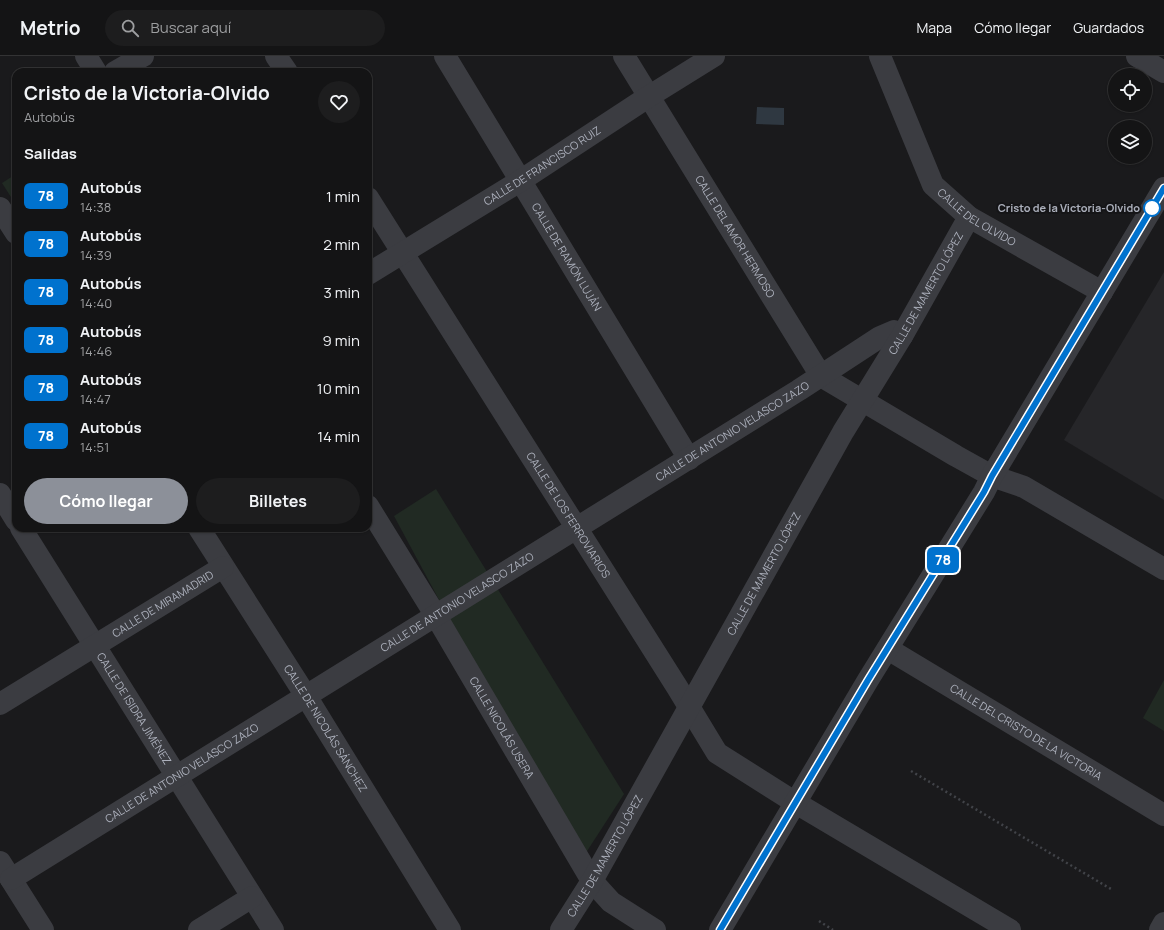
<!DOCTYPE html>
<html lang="es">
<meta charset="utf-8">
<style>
:root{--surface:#141415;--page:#1d1d1e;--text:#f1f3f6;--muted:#9d9ea0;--line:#333334;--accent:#8c9099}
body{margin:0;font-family:Manrope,sans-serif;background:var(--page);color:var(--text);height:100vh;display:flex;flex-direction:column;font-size:15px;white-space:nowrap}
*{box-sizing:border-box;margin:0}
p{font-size:13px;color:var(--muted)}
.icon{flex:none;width:22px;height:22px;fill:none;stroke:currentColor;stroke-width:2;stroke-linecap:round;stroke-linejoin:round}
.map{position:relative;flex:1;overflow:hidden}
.panel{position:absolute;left:12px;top:12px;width:360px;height:464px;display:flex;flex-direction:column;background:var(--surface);border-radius:12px;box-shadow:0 1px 3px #0004,0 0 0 1px var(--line)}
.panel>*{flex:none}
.badge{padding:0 8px;border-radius:6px;font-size:14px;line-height:26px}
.controls{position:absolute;left:1108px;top:12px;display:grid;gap:8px}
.controls a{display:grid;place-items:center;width:44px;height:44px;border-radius:50%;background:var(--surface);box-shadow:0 1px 3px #0004,0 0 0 1px var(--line);font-size:20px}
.map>.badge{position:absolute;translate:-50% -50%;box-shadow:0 0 0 2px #fff}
h2{padding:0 12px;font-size:15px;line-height:36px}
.round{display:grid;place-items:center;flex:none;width:42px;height:42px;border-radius:21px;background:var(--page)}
.overview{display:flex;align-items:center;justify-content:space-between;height:68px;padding:0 12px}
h1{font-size:19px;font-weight:700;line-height:30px}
.primary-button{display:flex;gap:8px;margin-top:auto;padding:8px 12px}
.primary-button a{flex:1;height:46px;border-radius:24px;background:var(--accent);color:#fff;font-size:16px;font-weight:700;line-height:46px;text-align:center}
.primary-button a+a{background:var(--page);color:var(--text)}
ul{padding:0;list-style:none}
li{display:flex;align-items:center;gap:12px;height:48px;padding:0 12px}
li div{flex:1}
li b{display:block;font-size:15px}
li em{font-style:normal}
li .badge{min-width:44px;font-weight:700;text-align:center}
header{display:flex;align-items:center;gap:24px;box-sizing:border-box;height:56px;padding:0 20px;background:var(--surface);border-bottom:1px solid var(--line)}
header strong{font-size:19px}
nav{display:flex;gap:22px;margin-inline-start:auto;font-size:14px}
.search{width:280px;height:36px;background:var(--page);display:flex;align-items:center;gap:10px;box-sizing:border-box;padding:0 14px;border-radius:22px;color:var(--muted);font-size:15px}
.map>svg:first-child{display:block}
.built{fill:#262629}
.green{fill:#212a23}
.water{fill:#2f3841}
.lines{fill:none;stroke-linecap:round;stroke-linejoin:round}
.path{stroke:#414348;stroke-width:2.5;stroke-dasharray:2 3;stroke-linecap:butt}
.minor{stroke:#3b3c41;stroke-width:22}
.line-casing{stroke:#fff;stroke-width:9}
.line{stroke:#0072ce;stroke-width:6}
.stop-dot{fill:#fff;stroke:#0072ce;stroke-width:2}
.labels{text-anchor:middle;stroke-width:4;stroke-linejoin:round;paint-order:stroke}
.street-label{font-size:11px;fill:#acb0bc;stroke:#151517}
.stop-label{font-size:11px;font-weight:bold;fill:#acb0bc;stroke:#151517;text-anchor:end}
</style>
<header>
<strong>Metrio</strong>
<div class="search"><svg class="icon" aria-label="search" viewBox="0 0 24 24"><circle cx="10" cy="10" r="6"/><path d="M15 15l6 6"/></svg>Buscar aquí</div>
<nav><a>Mapa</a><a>Cómo llegar</a><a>Guardados</a></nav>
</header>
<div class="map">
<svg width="1164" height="874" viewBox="0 0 1164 874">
<rect width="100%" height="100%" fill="#1a1a1c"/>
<path class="built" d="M1164 216V444L1064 384Z"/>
<g class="green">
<path d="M16 118V149L2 127Z"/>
<path d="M436 433 624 738 580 806 394 460Z"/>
<path d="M1164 624V675L1143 662Z"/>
</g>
<path class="water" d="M757 51 784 52V69L756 68Z"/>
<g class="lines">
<g class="path">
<path d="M911 715 1111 833"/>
<path d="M819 865 833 874"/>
</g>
<g class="minor">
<path d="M86 0 96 16"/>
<path d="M276 0 287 16"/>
<path id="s1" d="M445 0 689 403"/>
<path id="s2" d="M624 0 821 320 956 400 992 420 1024 431 1164 513"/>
<path id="s3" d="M880 0 933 129 969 161 1102 236"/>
<path d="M1137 0 1164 16"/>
<path d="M115 16 143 0"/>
<path id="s4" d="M368 142 677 631 717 697 796 747 1010 874"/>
<path d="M0 152 16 177"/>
<path id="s5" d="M368 218 520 125 648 41 714 0"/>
<path d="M0 438 16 464"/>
<path id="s6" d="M368 450 436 560 592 825 611 846 655 874"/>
<path id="s7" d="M21 472 273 874"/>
<path id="s8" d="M199 472 306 640 450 874"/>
<path id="s9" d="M888 593 1164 759"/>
<path id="s10" d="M0 648 223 511"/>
<path d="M0 806 43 874"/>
<path id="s11" d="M11 823 799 334 880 281 894 275 902 280"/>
<path d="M199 874 252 841"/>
<path id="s12" d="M561 874 592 825 843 376 902 280 969 161"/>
<path d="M720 874 868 624 984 436 992 420 1164 132"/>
<path d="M1160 874 1164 867"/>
</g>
</g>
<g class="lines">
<g class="line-casing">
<path id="line" d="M720 874 868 624 984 436 992 420 1164 132"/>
</g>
<use href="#line" class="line"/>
</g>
<circle class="stop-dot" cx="1152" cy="152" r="8"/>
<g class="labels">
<g class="street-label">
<text dy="4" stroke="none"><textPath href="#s5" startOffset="205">CALLE DE FRANCISCO RUIZ</textPath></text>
<text dy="4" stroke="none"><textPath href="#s3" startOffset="194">CALLE DEL OLVIDO</textPath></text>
<text dy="4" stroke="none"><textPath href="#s2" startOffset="212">CALLE DEL AMOR HERMOSO</textPath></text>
<text dy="4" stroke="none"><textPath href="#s1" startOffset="235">CALLE DE RAMÓN LUJÁN</textPath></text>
<text dy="4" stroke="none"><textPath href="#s12" startOffset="734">CALLE DE MAMERTO LÓPEZ</textPath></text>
<text dy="4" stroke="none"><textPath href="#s11" startOffset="849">CALLE DE ANTONIO VELASCO ZAZO</textPath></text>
<text dy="4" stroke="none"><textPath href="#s4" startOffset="375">CALLE DE LOS FERROVIARIOS</textPath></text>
<text dy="4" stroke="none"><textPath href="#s12" startOffset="410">CALLE DE MAMERTO LÓPEZ</textPath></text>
<text dy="4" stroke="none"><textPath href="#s11" startOffset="525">CALLE DE ANTONIO VELASCO ZAZO</textPath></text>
<text dy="4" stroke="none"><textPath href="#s10" startOffset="191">CALLE DE MIRAMADRID</textPath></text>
<text dy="4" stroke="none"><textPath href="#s7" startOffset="213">CALLE DE ISIDRA JIMÉNEZ</textPath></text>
<text dy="4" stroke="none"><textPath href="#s6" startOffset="259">CALLE NICOLÁS USERA</textPath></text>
<text dy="4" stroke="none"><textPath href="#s8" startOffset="237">CALLE DE NICOLÁS SÁNCHEZ</textPath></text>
<text dy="4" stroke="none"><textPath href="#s9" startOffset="161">CALLE DEL CRISTO DE LA VICTORIA</textPath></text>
<text dy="4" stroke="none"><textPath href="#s11" startOffset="201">CALLE DE ANTONIO VELASCO ZAZO</textPath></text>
<text dy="4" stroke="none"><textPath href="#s12" startOffset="86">CALLE DE MAMERTO LÓPEZ</textPath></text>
</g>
<g class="stop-label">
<text x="1140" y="156">Cristo de la Victoria-Olvido</text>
</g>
</g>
</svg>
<div class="controls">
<a><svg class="icon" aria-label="locate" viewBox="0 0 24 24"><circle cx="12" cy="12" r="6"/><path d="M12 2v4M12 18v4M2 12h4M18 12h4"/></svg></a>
<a><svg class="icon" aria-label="layers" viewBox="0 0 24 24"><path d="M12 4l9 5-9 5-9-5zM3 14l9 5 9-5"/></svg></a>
</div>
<b class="badge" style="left:943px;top:504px;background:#0072ce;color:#fff">78</b>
<section class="panel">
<div class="overview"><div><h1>Cristo de la Victoria-Olvido</h1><p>Autobús</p></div><a class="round"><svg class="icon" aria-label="heart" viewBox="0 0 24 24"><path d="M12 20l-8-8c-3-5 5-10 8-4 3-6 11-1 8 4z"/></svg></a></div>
<h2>Salidas</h2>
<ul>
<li><span class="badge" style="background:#0072ce;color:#fff">78</span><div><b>Autobús</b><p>14:38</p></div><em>1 min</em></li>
<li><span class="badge" style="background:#0072ce;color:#fff">78</span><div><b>Autobús</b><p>14:39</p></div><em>2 min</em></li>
<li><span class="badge" style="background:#0072ce;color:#fff">78</span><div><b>Autobús</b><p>14:40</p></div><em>3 min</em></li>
<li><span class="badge" style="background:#0072ce;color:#fff">78</span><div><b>Autobús</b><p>14:46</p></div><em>9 min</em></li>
<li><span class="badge" style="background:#0072ce;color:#fff">78</span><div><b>Autobús</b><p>14:47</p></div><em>10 min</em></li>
<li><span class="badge" style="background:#0072ce;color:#fff">78</span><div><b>Autobús</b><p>14:51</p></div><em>14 min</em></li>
</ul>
<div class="primary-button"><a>Cómo llegar</a><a>Billetes</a></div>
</section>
</div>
